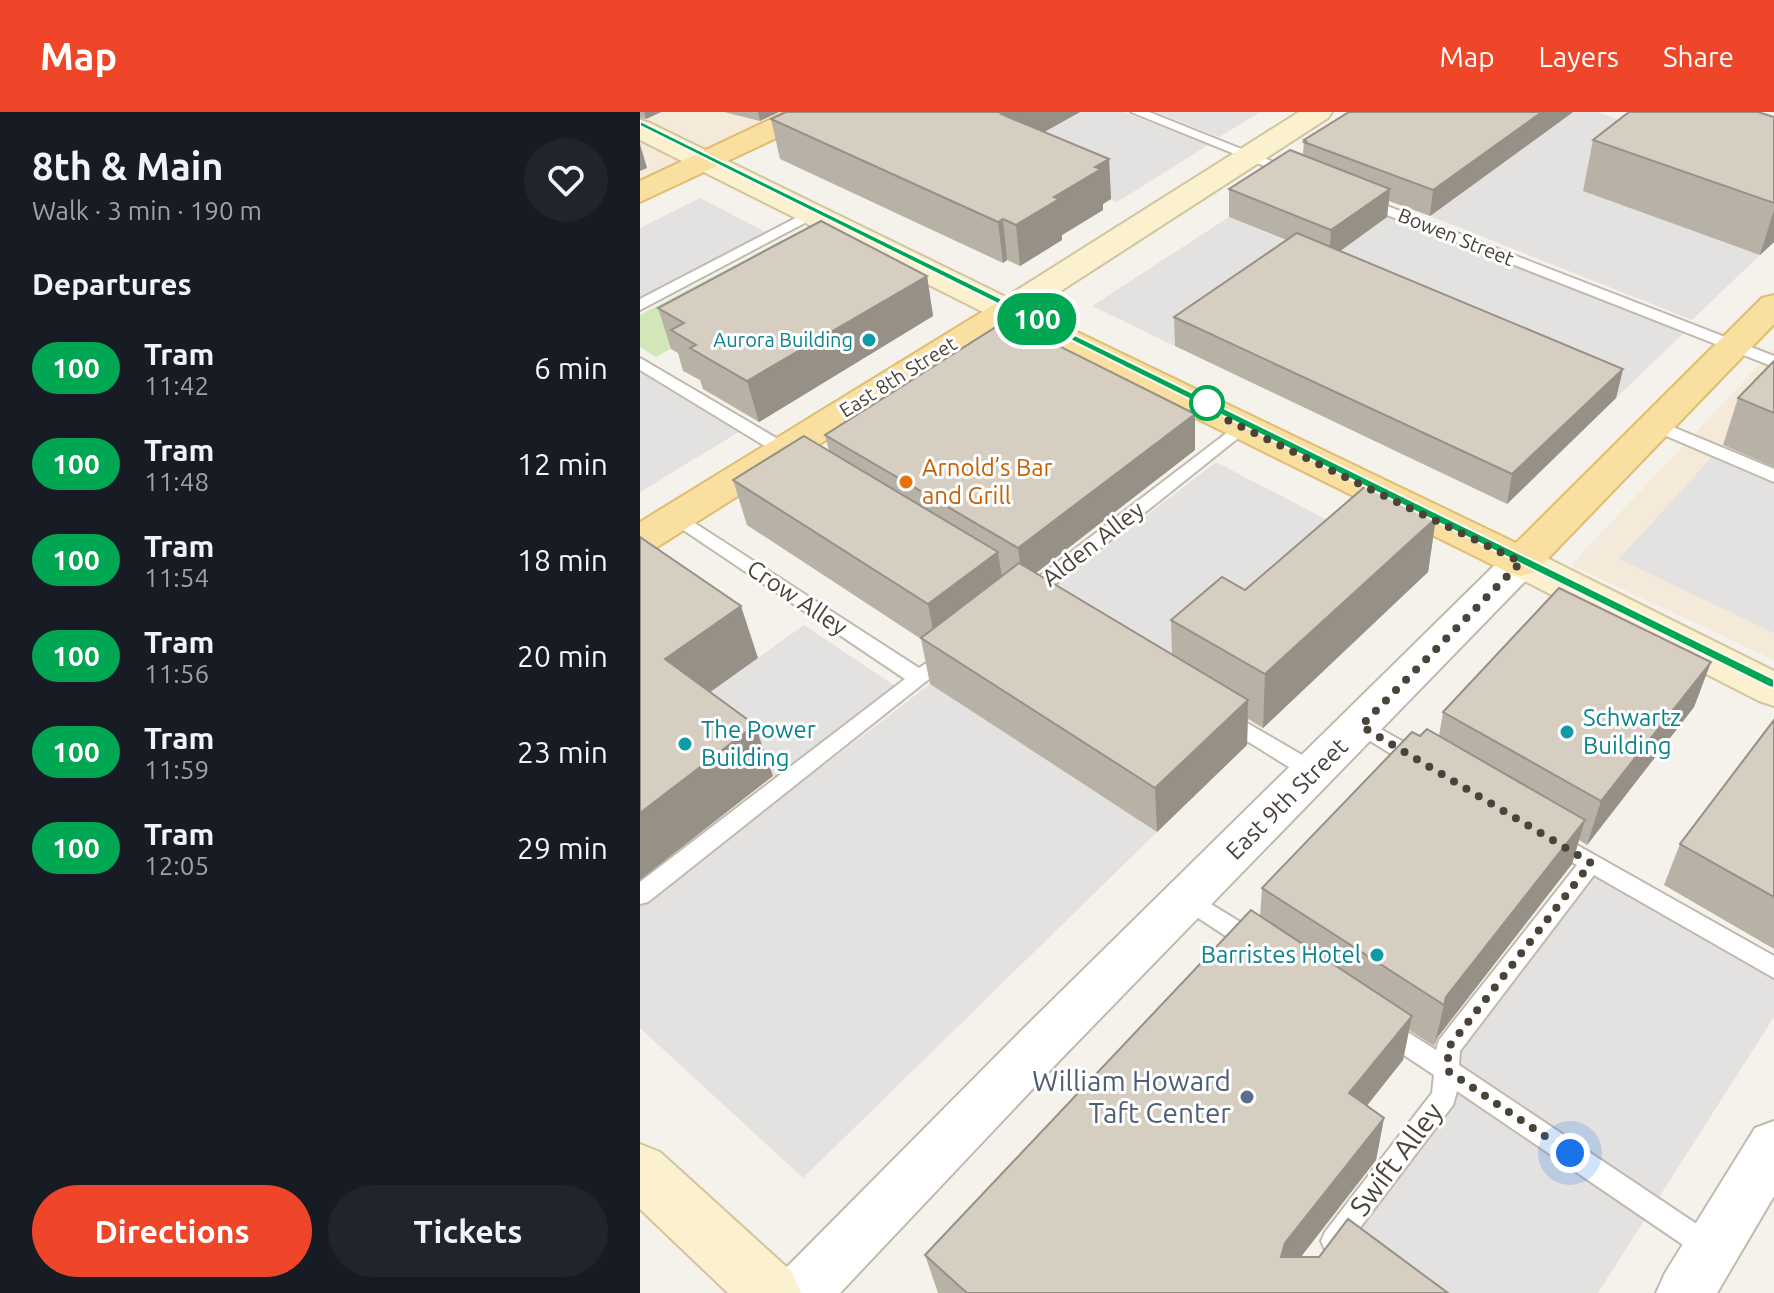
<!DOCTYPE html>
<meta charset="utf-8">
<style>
:root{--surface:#171b24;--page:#20242c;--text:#f1f3f6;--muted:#9ea1a6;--accent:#ef4629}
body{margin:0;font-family:Ubuntu,sans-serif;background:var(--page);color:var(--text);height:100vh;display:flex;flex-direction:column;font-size:30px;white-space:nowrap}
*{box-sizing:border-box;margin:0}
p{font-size:26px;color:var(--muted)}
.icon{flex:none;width:44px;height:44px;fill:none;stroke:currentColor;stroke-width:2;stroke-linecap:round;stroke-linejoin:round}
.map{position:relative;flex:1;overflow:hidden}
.panel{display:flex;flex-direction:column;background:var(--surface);width:640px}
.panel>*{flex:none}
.badge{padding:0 16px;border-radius:26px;font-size:28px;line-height:52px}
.you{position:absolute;width:40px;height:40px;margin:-20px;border:6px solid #fff;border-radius:50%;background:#1a73e8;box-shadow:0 0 0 12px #1a73e833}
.map>.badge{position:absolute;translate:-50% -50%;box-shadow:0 0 0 4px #fff}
h2{padding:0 32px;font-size:30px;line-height:72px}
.round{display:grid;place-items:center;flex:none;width:84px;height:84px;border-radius:42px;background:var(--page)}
.headline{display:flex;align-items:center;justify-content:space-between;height:136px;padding:0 32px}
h1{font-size:38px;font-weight:700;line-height:60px}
.action{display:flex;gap:16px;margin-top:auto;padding:16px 32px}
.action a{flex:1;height:92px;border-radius:48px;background:var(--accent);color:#fff;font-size:32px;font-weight:700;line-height:92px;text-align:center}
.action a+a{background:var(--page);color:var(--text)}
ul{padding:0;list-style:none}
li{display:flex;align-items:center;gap:24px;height:96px;padding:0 32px}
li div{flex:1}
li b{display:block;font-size:30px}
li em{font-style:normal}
li .badge{min-width:88px;font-weight:700;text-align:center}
header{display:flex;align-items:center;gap:48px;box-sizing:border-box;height:112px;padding:0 40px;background:var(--accent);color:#fff}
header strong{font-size:38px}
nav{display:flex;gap:44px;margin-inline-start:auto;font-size:28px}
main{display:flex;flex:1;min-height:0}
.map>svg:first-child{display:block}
.commercial{fill:#f5e9d9}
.green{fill:#d1e7b7}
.parking{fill:#e4e2e0}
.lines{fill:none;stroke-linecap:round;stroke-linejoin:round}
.lane-casing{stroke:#c0baae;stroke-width:4}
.street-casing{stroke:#c0baae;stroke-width:4}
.secondary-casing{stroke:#d2c49e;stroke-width:4}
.primary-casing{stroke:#dfbd70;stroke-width:4}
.lane{fill:#fff;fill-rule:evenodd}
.street{fill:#fff;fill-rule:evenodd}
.secondary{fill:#fcf1cf;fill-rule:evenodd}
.primary{fill:#f9e0a0;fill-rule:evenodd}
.tram{stroke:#999;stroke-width:2}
.wall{fill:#b8b1a6}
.shaded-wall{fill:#969087}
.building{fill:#d6cec1;stroke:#969087;stroke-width:2}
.line{fill:#00a651;stroke:#fff;stroke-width:2}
.walk{stroke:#494339;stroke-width:8;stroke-dasharray:0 14.4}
.culture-dot{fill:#0f9aa8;stroke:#fff;stroke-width:3}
.stop-dot{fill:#fff;stroke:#00a651;stroke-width:4}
.food-dot{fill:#e8710a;stroke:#fff;stroke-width:3}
.service-dot{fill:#5c6f8a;stroke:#fff;stroke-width:3}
.labels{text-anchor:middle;stroke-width:6;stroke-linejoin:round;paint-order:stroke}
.far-street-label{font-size:20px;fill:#494339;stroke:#fff}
.far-culture-label{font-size:20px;fill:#0d838f;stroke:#fff;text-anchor:end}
.food-label{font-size:24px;fill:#c56008;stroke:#fff;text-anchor:start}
.street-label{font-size:24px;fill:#494339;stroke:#fff}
.culture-label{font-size:24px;fill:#0d838f;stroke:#fff;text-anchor:start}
.near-service-label{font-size:28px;fill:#4e5e75;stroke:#fff;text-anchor:end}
.near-street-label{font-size:28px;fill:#494339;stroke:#fff}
</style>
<header>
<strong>Map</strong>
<nav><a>Map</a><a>Layers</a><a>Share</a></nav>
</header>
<main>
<section class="panel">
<div class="headline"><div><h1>8th &amp; Main</h1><p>Walk · 3 min · 190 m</p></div><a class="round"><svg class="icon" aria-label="heart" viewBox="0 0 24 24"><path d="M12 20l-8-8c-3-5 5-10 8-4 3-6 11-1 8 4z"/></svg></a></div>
<h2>Departures</h2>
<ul>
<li><span class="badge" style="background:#00a651;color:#fff">100</span><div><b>Tram</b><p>11:42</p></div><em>6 min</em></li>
<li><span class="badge" style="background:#00a651;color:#fff">100</span><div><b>Tram</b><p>11:48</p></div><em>12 min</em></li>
<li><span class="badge" style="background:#00a651;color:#fff">100</span><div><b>Tram</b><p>11:54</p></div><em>18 min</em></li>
<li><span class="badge" style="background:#00a651;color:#fff">100</span><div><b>Tram</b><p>11:56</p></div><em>20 min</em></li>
<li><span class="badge" style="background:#00a651;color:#fff">100</span><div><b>Tram</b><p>11:59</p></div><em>23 min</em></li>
<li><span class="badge" style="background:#00a651;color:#fff">100</span><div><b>Tram</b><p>12:05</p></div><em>29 min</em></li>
</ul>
<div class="action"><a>Directions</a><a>Tickets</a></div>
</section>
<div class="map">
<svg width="1134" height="1181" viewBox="0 0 1134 1181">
<rect width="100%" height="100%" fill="#f5f2ec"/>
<g class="commercial">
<path d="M0 0H145L0 69Z"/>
<path d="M1134 237V548L931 453Z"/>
</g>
<path class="green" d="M142 128 187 150 16 245 0 235V203Z"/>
<g class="parking">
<path d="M440 0H484L568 33 477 90 402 58H337Z"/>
<path d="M516 0H620L579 25Z"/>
<path d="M924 0H957L1010 18 1120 143 1052 208 790 104Z"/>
<path d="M60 86 126 120 0 186V116Z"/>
<path d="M745 98 1047 218 976 286 747 189 620 174 535 234 452 194 589 105 689 147Z"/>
<path d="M0 260 99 320 0 380Z"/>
<path d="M1073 344 1134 370V521L979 447Z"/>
<path d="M576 350 722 426 536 558 407 480Z"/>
<path d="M164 513 255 574 135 666 45 598Z"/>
<path d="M290 572 517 720 163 1066 0 916V794Z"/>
<path d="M951 751 1134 856V905L958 1181H748L710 1109 804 985 808 936Z"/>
</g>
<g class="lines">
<g class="lane-casing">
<g id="lane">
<path d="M491 0H509L661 61 649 64Z"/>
<path d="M724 85 1134 244V255L719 92 717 89Z"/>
<path d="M171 98 176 99V105L0 198V187Z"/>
<path d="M0 246 160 340 163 344 154 349 148 348 0 258Z"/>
<path d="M1016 308 1134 357V370L1010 317 1008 313Z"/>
<path d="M601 310 607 311 609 315 607 319 394 489H380L378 484 380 479Z"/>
<path d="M36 399 279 556 308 537 318 544 8 790 0 792V770L265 567 30 409 27 405 30 401Z"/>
<path d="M585 598 679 653 682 659 679 665H665L578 611 575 606 578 601Z"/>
<path d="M721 606 785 642 788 648 785 654H771L714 619 711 614 714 609Z"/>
<path d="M912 719 1134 844V866L954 763 820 939 819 953 1079 1127 1083 1136 1079 1145 1070 1149 1061 1145 817 979 813 993 703 1138 694 1142 685 1138 681 1129 685 1120 792 981 794 963 737 925 733 917 737 909 745 906 796 938 799 928 937 753 904 734 901 728 904 722Z"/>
<path d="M548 778 623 824 626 831 623 838 615 841 607 838 540 794 537 787 540 780Z"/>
</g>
</g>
<g class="street-casing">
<g id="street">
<path d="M881 437 895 441 900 450 895 459 418 950 200 1181H132L141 1161 382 918 867 441Z"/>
<path d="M1134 1009V1084L1077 1181H1016L1025 1161 1115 1016Z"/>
</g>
</g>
<g class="secondary-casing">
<g id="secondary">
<path d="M659 0H692L688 6 379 206 367 209 355 206 0 28V8L10 11 366 185Z"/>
<path d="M881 436 895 440 1134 559V594L1119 589 867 460 861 450 867 440Z"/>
<path d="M0 1032 20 1040 152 1160 161 1181H88L0 1097Z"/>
</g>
</g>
<g class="primary-casing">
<g id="primary">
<path d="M146 0H183L179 6 0 90V69Z"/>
<path d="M1134 183V212L895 460 881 464 867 460 368 213 14 437 0 441V410L355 192 367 189 379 192 876 431 1122 186Z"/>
</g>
</g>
<use href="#lane" class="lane"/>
<use href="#street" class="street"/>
<use href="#secondary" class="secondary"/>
<use href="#primary" class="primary"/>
<path class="tram" d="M0 12 1134 571"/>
</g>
<g class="wall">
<path d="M0 0H21L6 7 0 6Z"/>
<path d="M84 0H139L120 9Z"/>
<path d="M146 0H440L404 20 469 47 471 87 463 92V98L422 123V128L380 154 367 148 363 151 140 47 131 7Z"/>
<path d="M709 0H933L790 104 749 89 747 105 700 139 983 257 976 286 867 392 535 234 534 205 646 128 589 105V77L663 43 664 28Z"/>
<path d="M1134 5V130L1120 143 943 79 953 28Z"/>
<path d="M287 164 293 204 119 310 63 277 60 268 43 259 38 241 31 237 18 196Z"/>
<path d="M1134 249V355L1083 333 1098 286Z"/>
<path d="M555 302V338L396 461 532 542 531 508 605 478 796 406 788 460 623 616 608 607 607 633 517 720 290 572 281 527 107 413 93 368 189 339 185 323Z"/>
<path d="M1071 550 1054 595 947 733 939 728 932 752 797 926 794 934 769 918 763 948 727 993 744 1006 736 1048 661 1145 808 1181H298L285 1143 620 804 622 776 780 624H799L803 600Z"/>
<path d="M1134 608V837L1024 773 1040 732Z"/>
</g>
<g class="shaded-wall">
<path d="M4 0H21L6 7Z"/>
<path d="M118 0H139L120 9Z"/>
<path d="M365 0H440L365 42 361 2Z"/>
<path d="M902 0H933L790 104 793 78Z"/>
<path d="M0 32 7 56 0 59Z"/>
<path d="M469 47 471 87 463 92V98L422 123V128L380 154 376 113 455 55Z"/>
<path d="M750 77 747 105 689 147 691 118Z"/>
<path d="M1134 98V130L1120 143Z"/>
<path d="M363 107 367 148 363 151 358 110Z"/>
<path d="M287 164 293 204 119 310 107 269Z"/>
<path d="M983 257 976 286 867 392 872 362Z"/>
<path d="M555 302V338L383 471 378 436Z"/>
<path d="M796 406 788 460 623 616 625 562Z"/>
<path d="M358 440 365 485 297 538 288 492Z"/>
<path d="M101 494 118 546 45 598 25 547Z"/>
<path d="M1071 550 1054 595 947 733 961 689Z"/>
<path d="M608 588 607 633 517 720 515 676Z"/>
<path d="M115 613 133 664 0 768V701Z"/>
<path d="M945 708 932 752 797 926 794 934 806 885Z"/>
<path d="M772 904 763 948 703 1024 709 981Z"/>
<path d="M744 1006 736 1048 642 1169 641 1145 645 1131Z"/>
</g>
<g class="building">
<path d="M146 0H365L361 2 469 47 455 55 461 57 414 85 419 87 376 113 363 107 358 110 131 7Z"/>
<path d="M709 0H902L793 78 664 30 666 29 664 28Z"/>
<path d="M989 0H1118L1134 5V91L953 28Z"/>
<path d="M650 38 750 77 691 118 589 77Z"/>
<path d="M181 109 287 164 107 269 50 236 56 233 31 218 44 211 18 196Z"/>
<path d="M657 121 983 257 872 362 534 205Z"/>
<path d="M367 208 555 302 378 436 185 323Z"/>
<path d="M1134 249V301L1098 286Z"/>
<path d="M164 324 358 440 288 492 93 368Z"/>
<path d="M728 372 796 406 625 562 531 508 582 465 605 478Z"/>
<path d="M0 425 101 494 25 547 115 613 0 701Z"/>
<path d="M379 451 608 588 515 676 281 526Z"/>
<path d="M919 476 1071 550 961 689 803 600Z"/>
<path d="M1134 608V785L1040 732Z"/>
<path d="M787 617 945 708 806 885 804 893 622 776 772 620 780 624Z"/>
<path d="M611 798 772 904 709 981 744 1006 645 1131 641 1145H679L708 1107 808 1181H327L285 1143Z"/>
</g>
<path class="line" d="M0 9 1134 567V576L1129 575 0 14Z"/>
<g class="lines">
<path class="walk" d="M567 291 573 301 881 450 721 614 951 751 808 936V959L930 1041"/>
</g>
<g class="culture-dot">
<circle cx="229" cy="228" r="8"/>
<circle cx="927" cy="620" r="8"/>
<circle cx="45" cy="632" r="8"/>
<circle cx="737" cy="843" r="8"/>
</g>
<circle class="stop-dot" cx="567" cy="291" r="16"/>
<circle class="food-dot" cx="266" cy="370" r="8"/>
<circle class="service-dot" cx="607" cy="985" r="8"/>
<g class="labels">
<g class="far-street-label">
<text transform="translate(816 125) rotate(22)" y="7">Bowen Street</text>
<text transform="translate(258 265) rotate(-32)" y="7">East 8th Street</text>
</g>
<g class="far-culture-label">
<text x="213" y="235">Aurora Building</text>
</g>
<g class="food-label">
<text x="282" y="364">Arnold’s Bar<tspan x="282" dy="28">and Grill</tspan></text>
</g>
<g class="street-label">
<text transform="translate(453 432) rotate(-38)" y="8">Alden Alley</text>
<text transform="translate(157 486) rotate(34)" y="8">Crow Alley</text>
<text transform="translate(647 687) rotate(-45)" y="8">East 9th Street</text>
</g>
<g class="culture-label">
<text x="943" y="614">Schwartz<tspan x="943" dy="28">Building</tspan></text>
<text x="61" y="626">The Power<tspan x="61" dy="28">Building</tspan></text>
<text x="721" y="851" text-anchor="end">Barristes Hotel</text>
</g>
<g class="near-service-label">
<text x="591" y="979">William Howard<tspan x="591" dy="32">Taft Center</tspan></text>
</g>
<g class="near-street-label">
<text transform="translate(756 1047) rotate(-53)" y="10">Swift Alley</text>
</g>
</g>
</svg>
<div class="you" style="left:930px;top:1041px"></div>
<b class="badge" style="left:397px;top:207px;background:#00a651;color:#fff">100</b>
</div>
</main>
